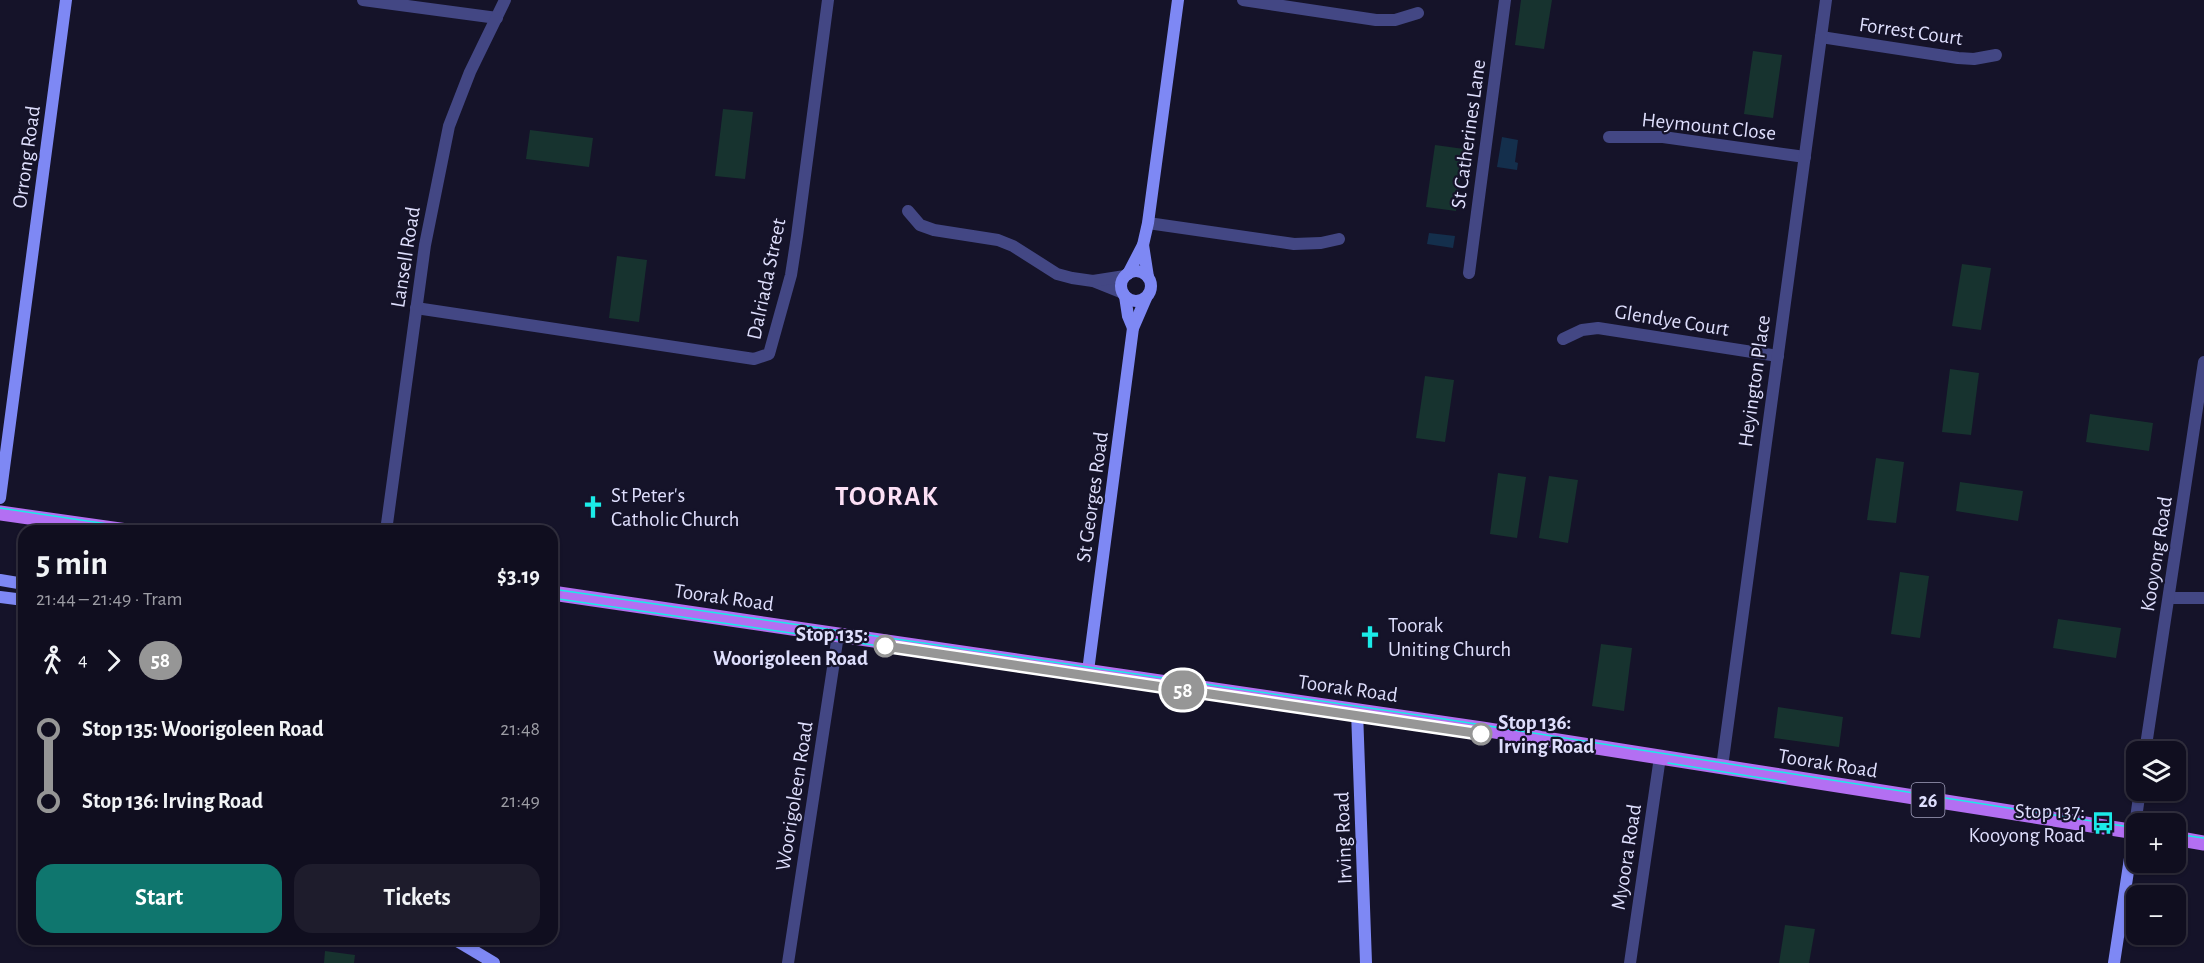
<!DOCTYPE html>
<meta charset="utf-8">
<style>
:root{--surface:#100e1f;--page:#1e1c2c;--text:#f1f3f6;--muted:#9c9ca4;--line:#302e3d;--accent:#0f766e}
body{margin:0;font-family:"Alegreya Sans",sans-serif;background:var(--page);color:var(--text);height:100vh;display:flex;flex-direction:column;font-size:22px;white-space:nowrap}
*{box-sizing:border-box;margin:0}
p{font-size:20px;color:var(--muted)}
.icon{flex:none;width:33px;height:33px;fill:none;stroke:currentColor;stroke-width:2;stroke-linecap:round;stroke-linejoin:round}
.map{position:relative;flex:1;overflow:hidden}
.sheet{position:absolute;left:18px;top:525px;width:540px;height:420px;display:flex;flex-direction:column;background:var(--surface);border-radius:18px;box-shadow:0 2px 4px #0004,0 0 0 2px var(--line)}
.sheet>*{flex:none}
.badge{padding:0 12px;border-radius:20px;font-size:21px;line-height:39px}
.controls{position:absolute;left:2126px;top:741px;display:grid;gap:12px}
.controls a{display:grid;place-items:center;width:60px;height:60px;border-radius:12px;background:var(--surface);box-shadow:0 2px 4px #0004,0 0 0 2px var(--line);font-size:30px}
.map>.badge{position:absolute;translate:-50% -50%;box-shadow:0 0 0 3px #fff}
.legs{display:flex;align-items:center;gap:9px;height:66px;padding:0 18px;font-size:20px}
.legs p{margin-inline-start:auto}
.headline{display:flex;align-items:center;justify-content:space-between;height:102px;padding:0 18px}
h1{font-size:33px;font-weight:700;line-height:45px}
.action{display:flex;gap:12px;margin-top:auto;padding:12px 18px}
.action a{flex:1;height:69px;border-radius:18px;background:var(--accent);color:#fff;font-size:24px;font-weight:700;line-height:69px;text-align:center}
.action a+a{background:var(--page);color:var(--text)}
ul{padding:0 18px;list-style:none}
li{display:flex;align-items:center;gap:21px;height:72px;font-size:22px}
li i{display:grid;place-items:center;width:9px;height:100%;margin:0 8px;background:currentColor}
li i::after{content:'';width:15px;height:15px;margin:-8px;border:4px solid;border-radius:50%;background:var(--surface)}
li p{margin-inline-start:auto}
li:first-child i{background:linear-gradient(#0000 50%,currentColor 0)}
li:last-child i{background:linear-gradient(currentColor 50%,#0000 0)}
.map>svg:first-child{display:block}
.pitch{fill:#17332f}
.water{fill:#142f4c}
.lines{fill:none;stroke-linecap:round;stroke-linejoin:round}
.street{stroke:#434784;stroke-width:12}
.secondary{stroke:#7e88f4;stroke-width:12}
.primary{stroke:#b36ff2;stroke-width:15}
.tram{stroke:#1bebe8;stroke-width:1.5}
.line-1-casing{stroke:#fff;stroke-width:14}
.line-1{stroke:#969696;stroke-width:9}
.stop-1-dot{fill:#fff;stroke:#969696;stroke-width:3}
.labels{text-anchor:middle;stroke-width:4.5;stroke-linejoin:round;paint-order:stroke}
.shield{fill:#151329;stroke:#a2a1bd;stroke-width:1.5}
.shield-label{font-size:20px;font-weight:bold;fill:#dedefc}
.street-label{font-size:21px;fill:#dedefc;stroke:#151329}
.poi-label{font-size:21px;fill:#dedefc;stroke:#151329;text-anchor:start}
.stop-label{font-size:21px;font-weight:bold;fill:#dedefc;stroke:#151329;text-anchor:end}
.district-label{font-size:27px;font-weight:bold;letter-spacing:1.5px;fill:#fce0f5;stroke:#151329}
</style>
<div class="map">
<svg width="2204" height="963" viewBox="0 0 2204 963">
<rect width="100%" height="100%" fill="#151329"/>
<g class="pitch">
<path d="M1521 0H1552L1544 49 1515 45Z"/>
<path d="M1753 51 1782 55 1773 118 1744 114Z"/>
<path d="M723 109 753 112 745 179 715 176Z"/>
<path d="M530 130 593 138 589 167 526 159Z"/>
<path d="M1435 145 1464 149 1456 211 1426 207Z"/>
<path d="M617 256 647 260 639 322 609 318Z"/>
<path d="M1962 264 1991 268 1981 330 1952 326Z"/>
<path d="M1950 369 1979 373 1971 435 1942 432Z"/>
<path d="M1425 376 1454 380 1445 442 1416 438Z"/>
<path d="M2090 414 2153 423 2149 451 2086 442Z"/>
<path d="M1876 458 1904 462 1896 523 1867 520Z"/>
<path d="M1498 473 1526 477 1517 538 1490 534Z"/>
<path d="M1549 476 1578 480 1568 543 1539 538Z"/>
<path d="M1960 482 2023 491 2018 521 1956 511Z"/>
<path d="M1900 572 1929 576 1920 638 1891 634Z"/>
<path d="M2058 619 2121 628 2116 658 2053 648Z"/>
<path d="M1601 644 1632 648 1624 711 1592 706Z"/>
<path d="M1778 707 1843 717 1839 747 1774 738Z"/>
<path d="M1785 925 1815 929 1809 963H1779Z"/>
<path d="M325 951 355 955 354 963H324Z"/>
</g>
<g class="water">
<path d="M1502 137 1518 140 1515 162 1518 163 1517 170 1497 167Z"/>
<path d="M1429 233 1455 236 1453 248 1427 244Z"/>
</g>
<g class="lines">
<g class="street">
<path d="M363 0 497 18"/>
<path d="M1243 0 1376 20H1395L1418 13"/>
<path d="M1821 37 1958 58 1974 59 1996 55"/>
<path d="M1609 137H1663L1805 157"/>
<path d="M908 211 920 225 934 230 998 240 1013 246 1057 274 1072 278 1093 281 1123 293"/>
<path d="M1148 223 1294 244 1321 243 1339 239"/>
<path d="M1469 273 1505 0"/>
<path d="M1093 281 1125 276"/>
<path d="M416 308 754 359 769 354 791 275 797 236 828 0"/>
<path d="M1563 339 1582 330 1598 328 1778 356"/>
<path d="M386 531 425 245 449 126 470 72 505 0"/>
<path d="M2169 598H2204"/>
<path d="M2145 752 2204 362"/>
<path d="M1722 767 1826 0"/>
<path d="M2134 832 2140 790"/>
<path d="M788 963 838 635"/>
<path d="M1630 963 1660 757"/>
</g>
<g class="secondary">
<path d="M1143 245 1148 277"/>
<circle cx="1136" cy="286" r="15"/>
<path d="M1128 274 1143 245 1148 223 1178 0"/>
<path d="M1125 296 1128 316 1133 328"/>
<path d="M0 498 66 0"/>
<path d="M0 580 24 584"/>
<path d="M0 597 24 600"/>
<path d="M1088 671 1133 328 1146 298"/>
<path d="M1357 711 1366 963"/>
<path d="M454 939 494 963"/>
<path d="M2114 963 2134 832"/>
</g>
<g class="primary">
<path d="M0 513 127 531"/>
<path d="M552 593 1482 729 2136 832"/>
<path d="M2175 838 2204 843"/>
</g>
<g class="tram">
<path d="M0 508 155 531"/>
<path d="M552 589 1438 718 2136 828"/>
<path d="M552 598 893 648"/>
<path d="M1668 763 1786 782"/>
<path d="M2175 834 2204 838"/>
</g>
</g>
<g class="lines">
<g class="line-1-casing">
<path id="line-1" d="M885 646 1481 734"/>
</g>
<use href="#line-1" class="line-1"/>
</g>
<defs>
<g id="church-bare" transform="scale(1.8)"><path d="M-1.2-6h2.4v3.5h3.3v2.4h-3.3V6h-2.4V-.1h-3.3v-2.4h3.3Z" fill="#1bebe8" stroke="#151329" stroke-width="2.5" paint-order="stroke"/></g>
<g id="bus-bare" transform="scale(1.8)"><path d="M-5-6H5V4H4V6H2V4H-2V6H-4V4H-5ZM-3.5-4V0h7V-4ZM-3.5 1.2v1.5H-2V1.2ZM2 1.2v1.5H3.5V1.2Z" fill="#1bebe8" stroke="#151329" stroke-width="2.5" paint-order="stroke"/></g>
</defs>
<g fill-rule="evenodd">
<use href="#church-bare" x="593" y="507"/>
<use href="#church-bare" x="1370" y="637"/>
<use href="#bus-bare" x="2103" y="823"/>
</g>
<g class="stop-1-dot">
<circle cx="885" cy="646" r="10"/>
<circle cx="1481" cy="734" r="10"/>
</g>
<g class="labels">
<rect class="shield" x="1911.5" y="783" width="33" height="34" rx="4.5"/>
<g class="shield-label">
<text x="1928" y="807">26</text>
</g>
<g class="street-label">
<text transform="translate(1911 31) rotate(8)" y="7">Forrest Court</text>
<text transform="translate(1709 126) rotate(6)" y="7">Heymount Close</text>
<text transform="translate(1468 134) rotate(-82)" y="7">St Catherines Lane</text>
<text transform="translate(26 157) rotate(-82)" y="7">Orrong Road</text>
<text transform="translate(405 257) rotate(-81)" y="7">Lansell Road</text>
<text transform="translate(766 279) rotate(-78)" y="7">Dalriada Street</text>
<text transform="translate(1672 320) rotate(9)" y="7">Glendye Court</text>
<text transform="translate(1754 381) rotate(-82)" y="7">Heyington Place</text>
<text transform="translate(1092 497) rotate(-82)" y="7">St Georges Road</text>
<text transform="translate(2156 554) rotate(-81)" y="7">Kooyong Road</text>
<text transform="translate(724 597) rotate(8)" y="7">Toorak Road</text>
<text transform="translate(1348 688) rotate(8)" y="7">Toorak Road</text>
<text transform="translate(1828 763) rotate(9)" y="7">Toorak Road</text>
<text transform="translate(794 796) rotate(-81)" y="7">Woorigoleen Road</text>
<text transform="translate(1343 838) rotate(-92)" y="7">Irving Road</text>
<text transform="translate(1626 857) rotate(-81)" y="7">Myoora Road</text>
</g>
<g class="poi-label">
<text x="611" y="502">St Peter's<tspan x="611" dy="24">Catholic Church</tspan></text>
<text x="1388" y="632">Toorak<tspan x="1388" dy="24">Uniting Church</tspan></text>
<text x="2085" y="818" text-anchor="end">Stop 137:<tspan x="2085" dy="24">Kooyong Road</tspan></text>
</g>
<g class="stop-label">
<text x="868" y="641">Stop 135:<tspan x="868" dy="24">Woorigoleen Road</tspan></text>
<text x="1498" y="729" text-anchor="start">Stop 136:<tspan x="1498" dy="24">Irving Road</tspan></text>
</g>
<g class="district-label">
<text x="887" y="505">TOORAK</text>
</g>
</g>
</svg>
<div class="controls">
<a><svg class="icon" aria-label="layers" viewBox="0 0 24 24"><path d="M12 4l9 5-9 5-9-5zM3 14l9 5 9-5"/></svg></a>
<a>+</a>
<a>−</a>
</div>
<b class="badge" style="left:1183px;top:690px;background:#969696;color:#fff">58</b>
<section class="sheet">
<div class="headline"><div><h1>5 min</h1><p>21:44 – 21:49 · Tram</p></div><b>$3.19</b></div>
<div class="legs"><svg class="icon" aria-label="walk" viewBox="0 0 24 24"><circle cx="13" cy="4" r="2"/><path d="M13 8l-2 6 4 7M11 14l-3 7M7 12l3-4h3l4 4"/></svg>4<svg class="icon" aria-label="forward" viewBox="0 0 24 24"><path d="M9 5l7 7-7 7"/></svg><b class="badge" style="background:#969696;color:#fff">58</b></div>
<ul>
<li><i style="color:#969696"></i><b>Stop 135: Woorigoleen Road</b><p>21:48</p></li>
<li><i style="color:#969696"></i><b>Stop 136: Irving Road</b><p>21:49</p></li>
</ul>
<div class="action"><a>Start</a><a>Tickets</a></div>
</section>
</div>
